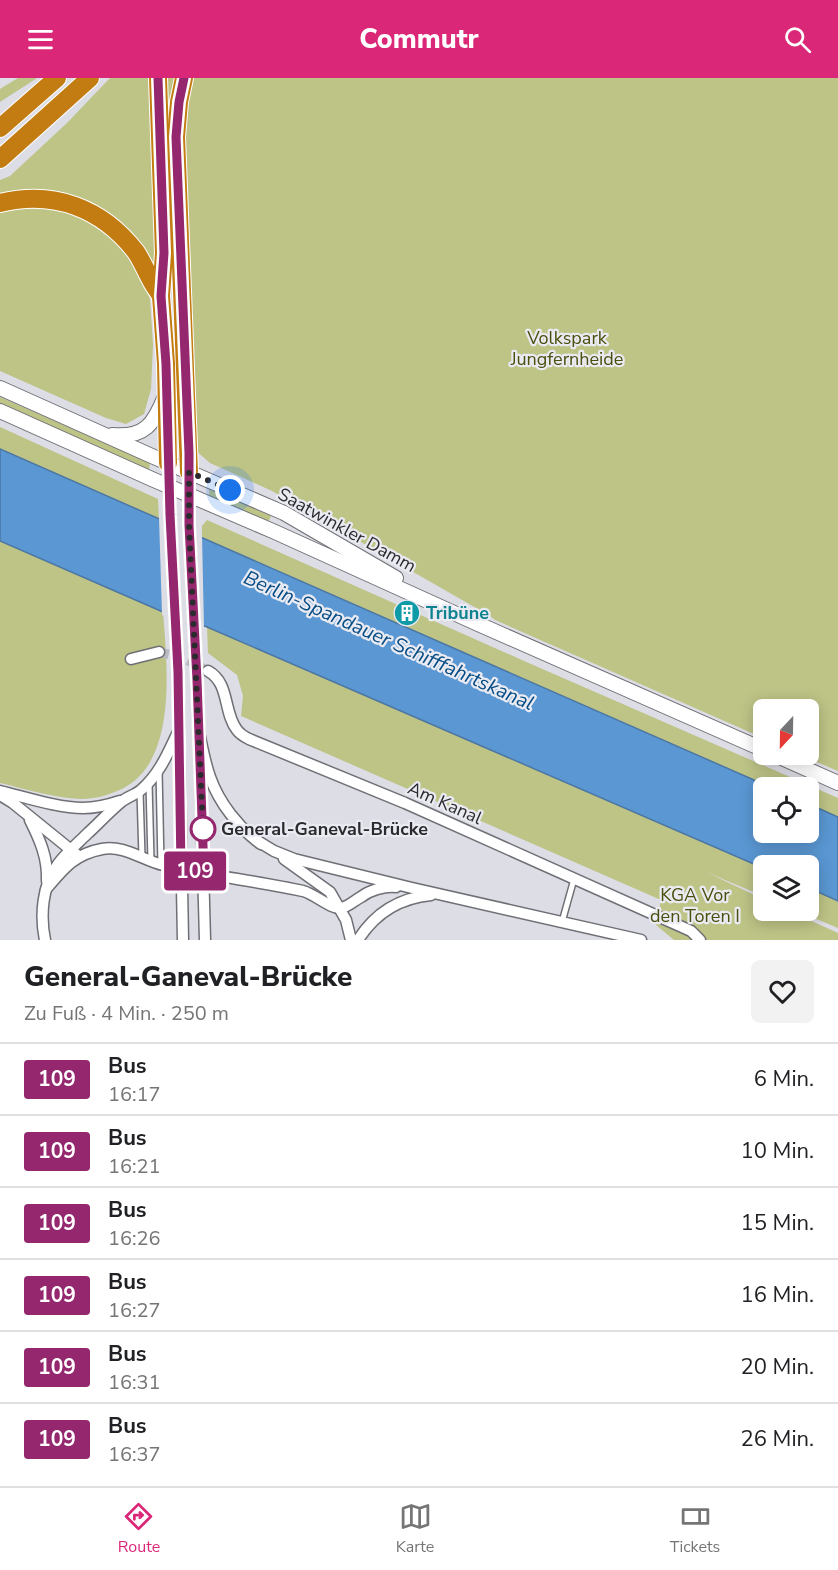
<!DOCTYPE html>
<html lang="de">
<meta charset="utf-8">
<style>
:root{--surface:#fff;--page:#f2f2f2;--text:#202124;--muted:#757577;--line:#e0e0e0;--accent:#db2777}
body{margin:0;font-family:"Nunito Sans",sans-serif;background:var(--page);color:var(--text);height:100vh;display:flex;flex-direction:column;font-size:22px;white-space:nowrap}
*{box-sizing:border-box;margin:0}
p{font-size:20px;color:var(--muted)}
.icon{flex:none;width:33px;height:33px;fill:none;stroke:currentColor;stroke-width:2;stroke-linecap:round;stroke-linejoin:round}
.map{position:relative;height:862px;overflow:hidden}
.side{display:flex;flex-direction:column;background:var(--surface);flex:1}
.side>*{flex:none}
.badge{padding:0 12px;border-radius:4px;font-size:21px;line-height:39px}
.needle{width:39px;rotate:202deg}
.buttons{position:absolute;left:753px;top:621px;display:grid;gap:12px}
.buttons a{display:grid;place-items:center;width:66px;height:66px;border-radius:9px;background:var(--surface);box-shadow:0 3px 15px #0003;font-size:30px}
.you{position:absolute;width:30px;height:30px;margin:-15px;border:4px solid #fff;border-radius:50%;background:#1a73e8;box-shadow:0 0 0 9px #1a73e833}
.map>.badge{position:absolute;translate:-50% -50%;box-shadow:0 0 0 3px #fff}
.round{display:grid;place-items:center;flex:none;width:63px;height:63px;border-radius:9px;background:var(--page)}
.head{display:flex;align-items:center;justify-content:space-between;height:102px;padding:0 24px}
h1{font-size:28px;font-weight:800;line-height:45px}
ul{padding:0;list-style:none}
li{display:flex;align-items:center;gap:18px;height:72px;padding:0 24px;border-top:2px solid var(--line)}
li div{flex:1}
li b{display:block;font-size:22px}
li em{font-style:normal}
li .badge{min-width:66px;font-weight:700;text-align:center}
header{display:flex;justify-content:space-between;align-items:center;height:78px;padding:0 24px;background:var(--accent);color:#fff;font-size:27px;font-weight:800}
.tabs{display:flex;justify-content:space-around;align-items:center;height:84px;border-top:2px solid var(--line);background:var(--surface);font-size:16px;color:var(--muted)}
.tabs a{display:grid;justify-items:center;gap:3px}
.tabs .on{color:var(--accent)}
.map>svg:first-child{display:block}
.green{fill:#bec386}
.water{fill:#5a97d3;stroke:#4c77a2;stroke-width:1.5}
.pier{fill:#dddde5}
.lines{fill:none;stroke-linecap:round;stroke-linejoin:round}
.minor-tunnel{stroke:#b9b9c0;stroke-width:10;stroke-dasharray:10 5;stroke-linecap:butt}
.service-casing{stroke:#6f7076;stroke-width:8}
.minor-casing{stroke:#6f7076;stroke-width:13}
.secondary-casing{stroke:#6f7076;stroke-width:16}
.motorway-casing{stroke:#fff;stroke-width:20}
.service{stroke:#fff;stroke-width:5}
.minor{stroke:#fff;stroke-width:10}
.secondary{stroke:#fff;stroke-width:14}
.motorway{stroke:#c27c11;stroke-width:18}
.minor-bridge-casing{stroke:#6f7076;stroke-width:13;stroke-linecap:butt}
.minor-bridge{stroke:#fff;stroke-width:10}
.line-casing{stroke:#fff;stroke-width:14}
.line{stroke:#95276e;stroke-width:9}
.walk{stroke:#2b2b2e;stroke-width:6;stroke-dasharray:0 10.8}
.stop-dot{fill:#fff;stroke:#95276e;stroke-width:3}
.labels{text-anchor:middle;stroke-width:4.5;stroke-linejoin:round;paint-order:stroke}
.park-label{font-size:18px;fill:#4b4e0c;stroke:#eaeaf2}
.street-label{font-size:18px;fill:#2b2b2e;stroke:#eaeaf2}
.culture-label{font-size:18px;font-weight:bold;fill:#0d838f;stroke:#eaeaf2;text-anchor:start}
.stop-label{font-size:18px;font-weight:bold;fill:#2b2b2e;stroke:#eaeaf2;text-anchor:start}
.water-label{font-size:20px;font-style:italic;fill:#074d85;stroke:#eaeaf2}
</style>
<header><svg class="icon" aria-label="menu" viewBox="0 0 24 24"><path d="M4 6h16M4 12h16M4 18h16"/></svg>Commutr<svg class="icon" aria-label="search" viewBox="0 0 24 24"><circle cx="10" cy="10" r="6"/><path d="M15 15l6 6"/></svg></header>
<div class="map">
<svg width="838" height="862" viewBox="0 0 838 862">
<rect width="100%" height="100%" fill="#dddde5"/>
<g class="green">
<path d="M18 0H37L0 24V11Z"/>
<path d="M110 0H179L171 38 153 40 157 188 141 195 150 221 153 267 151 311 144 336 126 346 106 340 0 293V102L10 98 67 45Z"/>
<path d="M194 0H838V693L800 677 808 676V632H764L763 660 495 542 490 538 272 413 210 385 195 372 184 61 187 29Z"/>
<path d="M0 319 150 385 149 392 0 326Z"/>
<path d="M0 349 158 421 159 441 202 460V448L207 442 531 586 838 720V739L809 726 808 710 770 709 0 371Z"/>
<path d="M209 411 271 438 268 445 225 427 209 418Z"/>
<path d="M0 463 163 534C167 588 179 689 117 713 106 718 93 721 81 721 54 720 26 711 0 705Z"/>
<path d="M207 549 763 790V818L706 794 763 821 764 832 789 833 838 855V862H674L656 847 661 822 241 638 243 618 237 597 208 575Z"/>
<path d="M809 810 838 823V850L797 833 808 832Z"/>
</g>
<path class="water" d="M0 371 770 709 764 710V754H808L809 726 838 739V823L809 810 808 788H764L763 790 207 549 163 534 0 463Z"/>
<path class="pier" d="M159 439 202 457 204 551 162 537Z"/>
<g class="lines">
<path class="minor-tunnel" d="M159 574 186 581 204 591"/>
<g class="service-casing">
<g id="service">
<path d="M159 692 161 787"/>
<path d="M149 705 151 783"/>
<path d="M140 714 142 779"/>
<path d="M562 844 574 801"/>
</g>
</g>
<g class="minor-casing">
<g id="minor">
<path d="M169 409 170 437"/>
<path d="M189 417V447"/>
<path d="M131 581 159 574"/>
<path d="M208 593C230 605 223 634 237 652 240 656 245 659 249 661L405 725 691 853 700 862"/>
<path d="M178 594 183 862"/>
<path d="M197 602 199 661"/>
<path d="M199 654C202 669 205 685 210 699 219 725 239 750 261 766"/>
<path d="M200 679 205 862"/>
<path d="M0 713C25 719 58 730 83 730 96 730 108 727 120 723"/>
<path d="M0 717 13 725 76 776"/>
<path d="M30 742C40 762 48 780 47 803"/>
<path d="M256 762 274 773 294 781 412 810 641 862"/>
<path d="M284 781 330 814 346 842 351 862"/>
<path d="M47 810C64 790 75 776 102 771 125 767 142 782 163 787 210 798 257 803 303 813 315 816 330 831 341 830 348 829 355 822 361 819 370 812 384 808 396 809"/>
<path d="M45 862C40 838 42 807 58 786 66 775 77 766 87 756 98 746 109 734 121 724 127 719 135 717 141 712 159 697 168 675 178 654"/>
<path d="M358 862C375 835 399 820 431 817"/>
</g>
</g>
<g class="secondary-casing">
<g id="secondary">
<path d="M0 310 154 379 284 435 396 500"/>
<path d="M0 333 154 402 275 454 476 545 764 672"/>
<path d="M112 357C145 360 154 346 165 318"/>
<path d="M773 676 838 705"/>
</g>
</g>
<g class="motorway-casing">
<g id="motorway">
<path d="M158 0 164 175 161 218 166 286 168 385"/>
<path d="M184 0 179 24 176 59 189 394"/>
<path d="M0 50 57 0"/>
<path d="M0 81 90 0"/>
<path d="M0 125C54 112 102 130 136 174 142 183 146 193 151 202 154 208 158 213 161 218"/>
</g>
</g>
<use href="#service" class="service"/>
<use href="#minor" class="minor"/>
<use href="#secondary" class="secondary"/>
<use href="#motorway" class="motorway"/>
<g class="minor-bridge-casing">
<g id="minor-bridge">
<path d="M170 437 178 594"/>
<path d="M189 447 197 602"/>
</g>
</g>
<use href="#minor-bridge" class="minor-bridge"/>
</g>
<g class="lines">
<g class="line-casing">
<path id="line" d="M158 0 164 175 161 218 166 286 170 437 178 594 181 791 204 795 197 602 189 447V375L176 59 179 24 184 0"/>
</g>
<use href="#line" class="line"/>
<path class="walk" d="M203 751 189 447V394L230 412"/>
</g>
<defs>
<g id="building-disc" transform="scale(1.35)"><circle r="9.5" fill="#0f9aa8" stroke="#eaeaf2"/><path d="M-4-6H4V6H1V3H-1V6H-4ZM-2.5-4.3h1.7v1.8h-1.7ZM.8-4.3h1.7v1.8H.8ZM-2.5-1h1.7V.8h-1.7ZM.8-1h1.7V.8H.8Z" fill="#fff"/></g>
</defs>
<g fill-rule="evenodd">
<use href="#building-disc" x="407" y="535"/>
</g>
<circle class="stop-dot" cx="203" cy="751" r="12"/>
<g class="labels">
<g class="park-label">
<text x="567" y="266">Volkspark<tspan x="567" dy="21">Jungfernheide</tspan></text>
<text x="695" y="823">KGA Vor<tspan x="695" dy="21">den Toren I</tspan></text>
</g>
<g class="street-label">
<text transform="translate(347 452) rotate(29)" y="6">Saatwinkler Damm</text>
<text transform="translate(445 725) rotate(24)" y="6">Am Kanal</text>
</g>
<g class="culture-label">
<text x="426" y="541">Tribüne</text>
</g>
<g class="stop-label">
<text x="221" y="757">General-Ganeval-Brücke</text>
</g>
<g class="water-label">
<text transform="translate(389 562) rotate(24)" y="7">Berlin-Spandauer Schifffahrtskanal</text>
</g>
</g>
</svg>
<div class="buttons">
<a><svg class="needle" viewBox="-14 -14 28 28"><path d="M0-13l5 13h-10z" fill="#e53935"/><path d="M0 13l5-13h-10z" fill="#757577"/></svg></a>
<a><svg class="icon" aria-label="locate" viewBox="0 0 24 24"><circle cx="12" cy="12" r="6"/><path d="M12 2v4M12 18v4M2 12h4M18 12h4"/></svg></a>
<a><svg class="icon" aria-label="layers" viewBox="0 0 24 24"><path d="M12 4l9 5-9 5-9-5zM3 14l9 5 9-5"/></svg></a>
</div>
<div class="you" style="left:230px;top:412px"></div>
<b class="badge" style="left:195px;top:793px;background:#95276e;color:#fff">109</b>
</div>
<section class="side">
<div class="head"><div><h1>General-Ganeval-Brücke</h1><p>Zu Fuß · 4 Min. · 250 m</p></div><a class="round"><svg class="icon" aria-label="heart" viewBox="0 0 24 24"><path d="M12 20l-8-8c-3-5 5-10 8-4 3-6 11-1 8 4z"/></svg></a></div>
<ul>
<li><span class="badge" style="background:#95276e;color:#fff">109</span><div><b>Bus</b><p>16:17</p></div><em>6 Min.</em></li>
<li><span class="badge" style="background:#95276e;color:#fff">109</span><div><b>Bus</b><p>16:21</p></div><em>10 Min.</em></li>
<li><span class="badge" style="background:#95276e;color:#fff">109</span><div><b>Bus</b><p>16:26</p></div><em>15 Min.</em></li>
<li><span class="badge" style="background:#95276e;color:#fff">109</span><div><b>Bus</b><p>16:27</p></div><em>16 Min.</em></li>
<li><span class="badge" style="background:#95276e;color:#fff">109</span><div><b>Bus</b><p>16:31</p></div><em>20 Min.</em></li>
<li><span class="badge" style="background:#95276e;color:#fff">109</span><div><b>Bus</b><p>16:37</p></div><em>26 Min.</em></li>
</ul>
</section>
<nav class="tabs">
<a class="on"><svg class="icon" aria-label="directions" viewBox="0 0 24 24"><path d="M12 3l9 9-9 9-9-9zM9 14v-3h6M13 9l2 2-2 2"/></svg>Route</a>
<a><svg class="icon" aria-label="map" viewBox="0 0 24 24"><path d="M3 6l6-2 6 2 6-2v14l-6 2-6-2-6 2zM9 4v14M15 6v14"/></svg>Karte</a>
<a><svg class="icon" aria-label="tickets" viewBox="0 0 24 24"><path d="M3 7h18v10H3zM15 7v10"/></svg>Tickets</a>
</nav>
